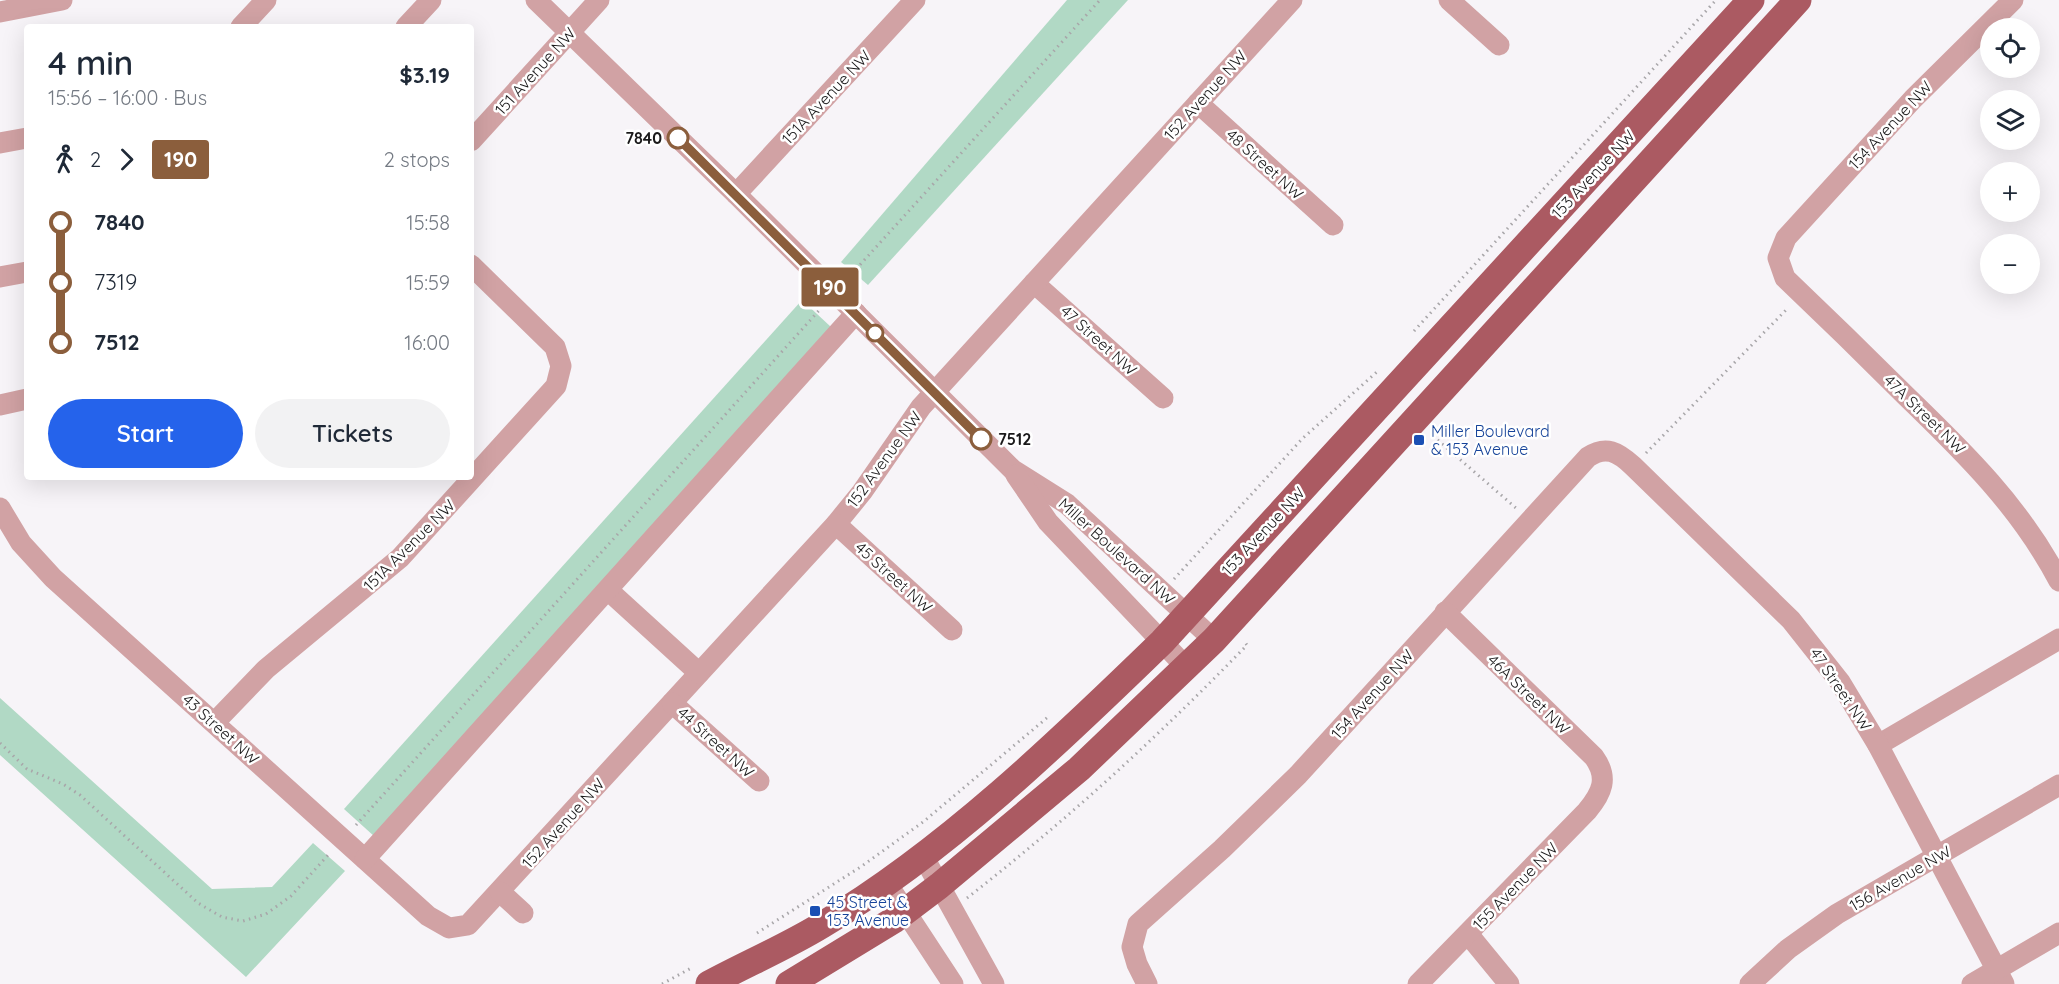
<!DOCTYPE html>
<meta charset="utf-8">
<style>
:root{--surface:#fff;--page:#f2f2f3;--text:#1f2937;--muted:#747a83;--accent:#2563eb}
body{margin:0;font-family:Quicksand,sans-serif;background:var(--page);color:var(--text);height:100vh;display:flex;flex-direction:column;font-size:22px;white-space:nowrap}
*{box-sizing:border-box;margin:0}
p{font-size:20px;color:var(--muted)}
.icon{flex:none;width:33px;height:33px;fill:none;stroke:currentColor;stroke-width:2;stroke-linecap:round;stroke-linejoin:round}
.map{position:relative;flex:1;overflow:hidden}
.details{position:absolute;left:24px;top:24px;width:450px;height:456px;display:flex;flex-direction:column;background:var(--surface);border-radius:6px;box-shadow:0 6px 24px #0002}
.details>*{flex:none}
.badge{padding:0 12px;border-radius:4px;font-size:21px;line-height:39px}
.controls{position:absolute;left:1980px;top:18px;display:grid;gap:12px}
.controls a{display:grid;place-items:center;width:60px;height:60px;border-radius:50%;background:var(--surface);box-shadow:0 6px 24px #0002;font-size:30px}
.map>.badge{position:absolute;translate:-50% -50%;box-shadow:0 0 0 3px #fff}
.legs{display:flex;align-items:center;gap:9px;height:66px;padding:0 24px;font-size:20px}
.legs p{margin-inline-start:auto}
.overview{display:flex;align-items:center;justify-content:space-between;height:102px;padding:0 24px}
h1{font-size:33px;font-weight:600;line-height:45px}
.action{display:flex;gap:12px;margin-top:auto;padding:12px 24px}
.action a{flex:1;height:69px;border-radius:36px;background:var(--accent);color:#fff;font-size:24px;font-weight:600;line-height:69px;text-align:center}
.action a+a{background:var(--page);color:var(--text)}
ul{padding:0 24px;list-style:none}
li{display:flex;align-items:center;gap:21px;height:60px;font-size:22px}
li i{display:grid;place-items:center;width:9px;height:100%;margin:0 8px;background:currentColor}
li i::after{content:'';width:15px;height:15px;margin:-8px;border:4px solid;border-radius:50%;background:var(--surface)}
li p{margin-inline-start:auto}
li:first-child i{background:linear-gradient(#0000 50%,currentColor 0)}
li:last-child i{background:linear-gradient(currentColor 50%,#0000 0)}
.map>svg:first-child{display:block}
.green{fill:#b1d9c5}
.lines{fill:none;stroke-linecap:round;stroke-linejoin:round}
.path{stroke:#a8a6a9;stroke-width:3;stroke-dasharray:1.5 4.5;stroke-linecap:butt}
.minor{stroke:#d1a2a4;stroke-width:21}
.major{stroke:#ab5a62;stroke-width:27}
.line-1-casing{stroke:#fff;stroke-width:14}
.line-1{stroke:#8b5e3c;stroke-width:9}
.stop-1-dot{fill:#fff;stroke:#8b5e3c;stroke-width:3}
.transit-dot{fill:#1a4fb4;stroke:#fff;stroke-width:2}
.labels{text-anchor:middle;stroke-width:5;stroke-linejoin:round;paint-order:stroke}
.street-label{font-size:16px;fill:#1a191a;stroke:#fff}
.stop-label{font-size:16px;font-weight:bold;fill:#1a191a;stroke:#fff;text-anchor:end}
.transit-label{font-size:16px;fill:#164399;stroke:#fff;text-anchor:start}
</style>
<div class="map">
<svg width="2059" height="984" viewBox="0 0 2059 984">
<rect width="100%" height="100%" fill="#f7f4f8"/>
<g class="green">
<path d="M1067 0H1128L868 285 841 262Z"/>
<path d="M802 300 831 327 375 837 344 809Z"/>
<path d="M0 698 212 889 272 887 313 843 345 871 246 977 0 755Z"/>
</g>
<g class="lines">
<g class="path">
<path d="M848 278 1100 0"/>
<path d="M1414 331 1716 0"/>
<path d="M1433 436 1516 508"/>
<path d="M1646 453 1788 308"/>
<path d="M1174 579 1302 439 1379 370"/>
<path d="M0 743 27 769 63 784 80 795 198 903 222 917 243 921 266 914 291 896 329 854"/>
<path d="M356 825 823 306"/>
<path d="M967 898C1067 820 1159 736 1247 645L1244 641"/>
<path d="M757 933 862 866 923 822 1048 717"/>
<path d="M662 984 693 967"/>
</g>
<g class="minor">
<path d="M536 0 736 194 1013 470 1067 504 1214 640"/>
<path d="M1449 0 1499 45"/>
<path d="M2013 0 1913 99 1786 238 1778 258 1785 278C1826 317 1866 356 1906 396 1965 453 2021 508 2059 581"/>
<path d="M0 12 62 0"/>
<path d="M241 27 266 0"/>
<path d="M406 27 431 0"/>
<path d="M1198 103 1333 225"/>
<path d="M471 141 599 0"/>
<path d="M0 143 27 138"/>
<path d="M736 194 915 0"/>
<path d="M0 277 27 272"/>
<path d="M1034 283 1163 398"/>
<path d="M0 405 27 399"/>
<path d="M1016 475 1048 522 1186 667"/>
<path d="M0 508 21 543 53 578 428 916 449 928 468 925 836 524 862 492 921 407 1292 0"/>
<path d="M836 524 952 630"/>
<path d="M609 591 699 673"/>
<path d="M672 703 759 781"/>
<path d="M215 722 266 669 400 558 556 386 561 366 555 347 471 265"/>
<path d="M1878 745 2059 639"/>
<path d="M922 854 994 984"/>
<path d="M365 859 856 313"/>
<path d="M886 882 953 984"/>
<path d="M500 892 523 913"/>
<path d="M1468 934 1509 984"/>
<path d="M1147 984 1137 964 1132 947 1138 924 1222 849 1298 775 1588 457C1606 445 1618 452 1633 466L1791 620 1840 682 1878 745 2004 984"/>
<path d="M1418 984 1587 811C1602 793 1609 778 1594 757L1445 612"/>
<path d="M1750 984 1788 949 1837 914 2059 785"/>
<path d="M1972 984 2059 933"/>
</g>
<g class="major">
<path d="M709 984C746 964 786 947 822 925 946 851 1059 742 1162 642L1751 0"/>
<path d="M789 984 894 920 939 886 1079 769 1214 640 1798 0"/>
</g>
</g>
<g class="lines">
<g class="line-1-casing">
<path id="line-1" d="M678 138 981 439"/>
</g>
<use href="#line-1" class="line-1"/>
</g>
<g class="stop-1-dot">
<circle cx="678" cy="138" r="10"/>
<circle cx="875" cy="333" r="8"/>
<circle cx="981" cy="439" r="10"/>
</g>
<g class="transit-dot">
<rect x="1413" y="434" width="12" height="12" rx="3"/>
<rect x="809" y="905" width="12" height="12" rx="3"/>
</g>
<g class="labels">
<g class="street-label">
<text transform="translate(535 71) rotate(-48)" y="6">151 Avenue NW</text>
<text transform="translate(1205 95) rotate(-48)" y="6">152 Avenue NW</text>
<text transform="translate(826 97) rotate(-47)" y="6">151A Avenue NW</text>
<text transform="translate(1890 125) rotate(-47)" y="6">154 Avenue NW</text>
<text transform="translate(1265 164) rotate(42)" y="6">48 Street NW</text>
<text transform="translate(1593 174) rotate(-47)" y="6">153 Avenue NW</text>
<text transform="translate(1099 340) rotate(42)" y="6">47 Street NW</text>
<text transform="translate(1925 414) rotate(44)" y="6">47A Street NW</text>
<text transform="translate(884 459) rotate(-54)" y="6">152 Avenue NW</text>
<text transform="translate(1263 531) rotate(-47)" y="6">153 Avenue NW</text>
<text transform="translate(409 545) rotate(-45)" y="6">151A Avenue NW</text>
<text transform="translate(1117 551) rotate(42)" y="6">Miller Boulevard NW</text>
<text transform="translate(894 577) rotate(42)" y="6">45 Street NW</text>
<text transform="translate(1841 689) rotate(56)" y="6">47 Street NW</text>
<text transform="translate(1372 694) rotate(-48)" y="6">154 Avenue NW</text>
<text transform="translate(1529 694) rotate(44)" y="6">46A Street NW</text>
<text transform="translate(221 729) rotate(42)" y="6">43 Street NW</text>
<text transform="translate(716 742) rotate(42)" y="6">44 Street NW</text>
<text transform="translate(563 823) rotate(-48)" y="6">152 Avenue NW</text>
<text transform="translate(1900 878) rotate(-30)" y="6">156 Avenue NW</text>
<text transform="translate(1515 886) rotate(-46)" y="6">155 Avenue NW</text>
</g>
<g class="stop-label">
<text x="662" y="144">7840</text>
<text x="998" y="445" text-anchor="start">7512</text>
</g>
<g class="transit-label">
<text x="1431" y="437">Miller Boulevard<tspan x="1431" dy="18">&amp; 153 Avenue</tspan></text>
<text x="827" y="908">45 Street &amp;<tspan x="827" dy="18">153 Avenue</tspan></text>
</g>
</g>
</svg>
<div class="controls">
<a><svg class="icon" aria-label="locate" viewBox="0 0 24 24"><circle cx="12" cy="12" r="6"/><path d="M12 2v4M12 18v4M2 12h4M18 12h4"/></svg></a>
<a><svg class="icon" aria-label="layers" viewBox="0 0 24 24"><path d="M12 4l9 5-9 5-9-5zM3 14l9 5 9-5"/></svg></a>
<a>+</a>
<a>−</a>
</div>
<b class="badge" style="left:830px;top:287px;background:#8b5e3c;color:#fff">190</b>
<section class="details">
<div class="overview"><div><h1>4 min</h1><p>15:56 – 16:00 · Bus</p></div><b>$3.19</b></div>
<div class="legs"><svg class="icon" aria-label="walk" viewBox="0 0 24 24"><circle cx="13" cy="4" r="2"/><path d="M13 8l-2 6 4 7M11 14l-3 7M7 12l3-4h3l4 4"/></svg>2<svg class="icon" aria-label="forward" viewBox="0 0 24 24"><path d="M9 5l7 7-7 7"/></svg><b class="badge" style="background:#8b5e3c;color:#fff">190</b><p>2 stops</p></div>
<ul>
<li><i style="color:#8b5e3c"></i><b>7840</b><p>15:58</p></li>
<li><i style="color:#8b5e3c"></i><span>7319</span><p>15:59</p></li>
<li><i style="color:#8b5e3c"></i><b>7512</b><p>16:00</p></li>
</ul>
<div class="action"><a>Start</a><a>Tickets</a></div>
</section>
</div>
